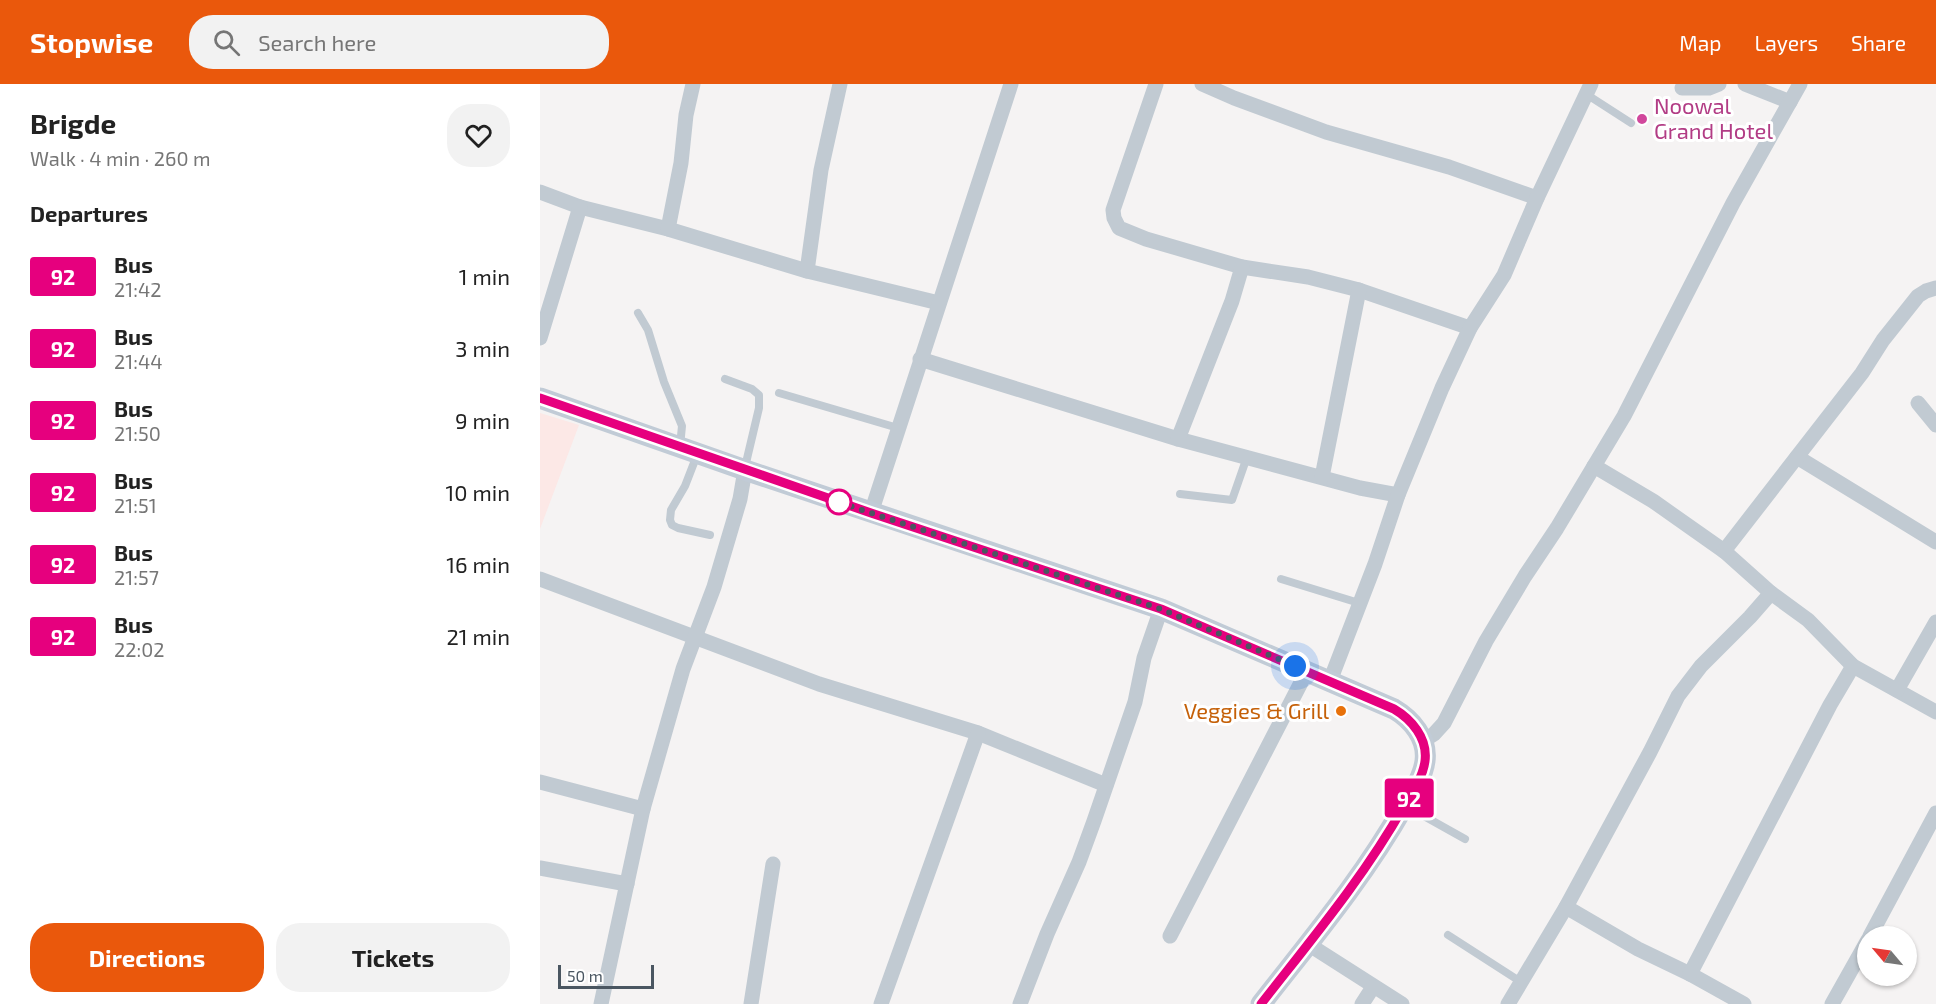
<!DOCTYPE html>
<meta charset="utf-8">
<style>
:root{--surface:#fff;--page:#f2f2f2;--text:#222;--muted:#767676;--accent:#ea580c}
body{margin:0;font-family:"Exo 2",sans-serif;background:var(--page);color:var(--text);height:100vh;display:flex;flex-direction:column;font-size:22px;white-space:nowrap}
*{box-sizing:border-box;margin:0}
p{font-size:20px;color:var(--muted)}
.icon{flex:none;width:33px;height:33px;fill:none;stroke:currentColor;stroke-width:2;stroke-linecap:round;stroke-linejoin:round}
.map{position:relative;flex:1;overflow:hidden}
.panel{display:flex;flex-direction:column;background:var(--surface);width:540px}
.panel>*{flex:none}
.badge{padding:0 12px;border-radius:4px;font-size:21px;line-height:39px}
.needle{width:39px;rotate:299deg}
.fabs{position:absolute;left:1317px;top:842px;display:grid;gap:12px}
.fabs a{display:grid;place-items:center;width:60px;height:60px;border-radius:50%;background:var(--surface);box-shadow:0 2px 4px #0004;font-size:30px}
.scale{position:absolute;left:18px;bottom:15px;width:96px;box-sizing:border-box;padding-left:6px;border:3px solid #4a5661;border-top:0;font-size:16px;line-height:21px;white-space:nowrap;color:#4a5661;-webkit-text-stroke:4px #fff;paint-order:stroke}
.you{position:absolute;width:30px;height:30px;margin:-15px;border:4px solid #fff;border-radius:50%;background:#1a73e8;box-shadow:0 0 0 9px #1a73e833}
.map>.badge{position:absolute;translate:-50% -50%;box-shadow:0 0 0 3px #fff}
h2{padding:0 30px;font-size:22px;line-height:54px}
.round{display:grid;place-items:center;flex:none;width:63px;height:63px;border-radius:24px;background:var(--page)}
.overview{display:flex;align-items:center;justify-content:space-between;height:102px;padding:0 30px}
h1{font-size:28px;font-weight:700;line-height:45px}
.button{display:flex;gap:12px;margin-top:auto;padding:12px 30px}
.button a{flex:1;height:69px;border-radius:24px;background:var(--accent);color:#fff;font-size:24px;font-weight:700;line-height:69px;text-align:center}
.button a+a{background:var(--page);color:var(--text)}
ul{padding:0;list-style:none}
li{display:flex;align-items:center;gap:18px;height:72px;padding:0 30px}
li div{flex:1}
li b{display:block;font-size:22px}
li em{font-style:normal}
li .badge{min-width:66px;font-weight:700;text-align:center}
header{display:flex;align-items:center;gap:36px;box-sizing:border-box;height:84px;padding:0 30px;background:var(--accent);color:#fff}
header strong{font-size:28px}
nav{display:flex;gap:33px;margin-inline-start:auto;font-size:21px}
.search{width:420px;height:54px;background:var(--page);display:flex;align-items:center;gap:15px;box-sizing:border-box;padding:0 21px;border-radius:24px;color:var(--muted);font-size:22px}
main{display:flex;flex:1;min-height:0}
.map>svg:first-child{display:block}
.medical{fill:#fce8e6}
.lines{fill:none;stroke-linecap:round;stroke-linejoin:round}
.lane{stroke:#c1cad2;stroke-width:8}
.street{stroke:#c1cad2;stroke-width:15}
.secondary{stroke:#c1cbd6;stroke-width:21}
.line-casing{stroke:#fff;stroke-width:14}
.line{stroke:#e6007e;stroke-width:9}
.walk{stroke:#4a5661;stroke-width:6;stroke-dasharray:0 10.8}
.hotel-dot{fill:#d1479c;stroke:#fff;stroke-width:2}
.stop-dot{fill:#fff;stroke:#e6007e;stroke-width:3}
.food-dot{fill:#e8710a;stroke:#fff;stroke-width:2}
.labels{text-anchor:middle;stroke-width:6;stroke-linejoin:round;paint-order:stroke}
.hotel-label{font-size:22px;fill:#b23c85;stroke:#fff;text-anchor:start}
.food-label{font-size:22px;fill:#c56008;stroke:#fff;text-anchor:end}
</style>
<header>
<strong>Stopwise</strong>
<div class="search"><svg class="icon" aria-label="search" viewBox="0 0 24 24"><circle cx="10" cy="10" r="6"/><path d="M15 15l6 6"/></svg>Search here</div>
<nav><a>Map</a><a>Layers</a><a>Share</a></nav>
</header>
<main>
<section class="panel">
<div class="overview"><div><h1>Brigde</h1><p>Walk · 4 min · 260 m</p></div><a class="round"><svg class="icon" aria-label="heart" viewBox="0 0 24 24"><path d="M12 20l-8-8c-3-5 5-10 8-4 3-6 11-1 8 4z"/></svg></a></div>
<h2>Departures</h2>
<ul>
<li><span class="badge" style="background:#e6007e;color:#fff">92</span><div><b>Bus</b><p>21:42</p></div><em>1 min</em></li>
<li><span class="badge" style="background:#e6007e;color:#fff">92</span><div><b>Bus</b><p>21:44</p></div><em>3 min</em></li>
<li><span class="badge" style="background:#e6007e;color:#fff">92</span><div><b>Bus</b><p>21:50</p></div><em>9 min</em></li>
<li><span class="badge" style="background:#e6007e;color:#fff">92</span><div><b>Bus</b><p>21:51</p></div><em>10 min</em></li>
<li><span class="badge" style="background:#e6007e;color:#fff">92</span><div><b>Bus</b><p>21:57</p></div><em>16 min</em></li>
<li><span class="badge" style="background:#e6007e;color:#fff">92</span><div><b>Bus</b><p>22:02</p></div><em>21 min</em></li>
</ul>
<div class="button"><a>Directions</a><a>Tickets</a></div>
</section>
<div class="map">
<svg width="1396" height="920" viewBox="0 0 1396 920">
<rect width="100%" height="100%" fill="#f5f3f3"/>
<path class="medical" d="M0 329 39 341 0 445Z"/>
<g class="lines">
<g class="lane">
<path d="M1046 10 1091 39"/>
<path d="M98 229 108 246 124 298 142 342 140 362"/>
<path d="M185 295 212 305 219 311V324L205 383"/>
<path d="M239 309 358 344"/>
<path d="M157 371 145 402 131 426 130 436 132 441 138 444 170 451"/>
<path d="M640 410 692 416 707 373"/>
<path d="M741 495 819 519"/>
<path d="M866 722 925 755"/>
<path d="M908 851 981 898"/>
</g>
<g class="street">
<path d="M616 0 573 126 574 134 579 144 606 155 702 183 768 193 819 206 930 244"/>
<path d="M662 0 694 14 786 48 909 83 997 114"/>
<path d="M1205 0 1250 18"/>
<path d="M1142 4H1169L1179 0"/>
<path d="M0 108 40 123 128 145 267 187 399 219"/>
<path d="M128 145 141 79 146 31 153 0"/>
<path d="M267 187 281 86 300 0"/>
<path d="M0 254 40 123"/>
<path d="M380 275 638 355 820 404 858 411"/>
<path d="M1378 319 1396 341"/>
<path d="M638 355 692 217 702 183"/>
<path d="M1257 373 1396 458"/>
<path d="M1054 382 1113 417 1184 467 1231 509 1268 536 1313 582 1396 628"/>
<path d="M782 393 819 206"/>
<path d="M331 429 471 0"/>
<path d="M1184 467 1322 289 1343 256 1378 212 1386 207 1396 204"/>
<path d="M0 495 279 600 438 649 566 701"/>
<path d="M790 597 835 480 858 411 902 304 930 244 964 191 997 114 1051 0"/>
<path d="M1357 606 1396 538"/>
<path d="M883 657 894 650 904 639 946 557 985 492 1017 444 1084 332 1193 119 1260 0"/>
<path d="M0 698 103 725"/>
<path d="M0 784 87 800"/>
<path d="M1026 823 1098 865 1150 890 1204 920"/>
<path d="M630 852 767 587"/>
<path d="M1330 852 1396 729"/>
<path d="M768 860 862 920"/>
<path d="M1150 890 1290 621 1313 582"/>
<path d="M61 920 103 725 143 585 174 503 200 415 205 386"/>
<path d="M211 920 233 780"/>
<path d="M341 920 438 649"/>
<path d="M480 920 507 850 539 778 554 737 595 618 604 574 621 525"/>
<path d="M822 920 833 903"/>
<path d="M968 920 1026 823 1110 668 1138 612 1161 582 1210 533 1231 509"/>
<path d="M1292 920 1328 856"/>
</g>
<path class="secondary" d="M0 314 205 386 621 525 854 625C871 635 888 654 885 677 883 693 872 709 864 722 824 793 771 856 721 920"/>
</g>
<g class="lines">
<g class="line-casing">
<path id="line" d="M0 314 331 429 621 525 854 625C871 635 888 654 885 677 883 693 872 709 864 722 824 793 771 856 721 920"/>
</g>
<use href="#line" class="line"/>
<path class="walk" d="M299 418 295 417 621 525 755 582"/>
</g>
<circle class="hotel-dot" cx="1102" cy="35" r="6"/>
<circle class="stop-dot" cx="299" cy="418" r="12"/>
<circle class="food-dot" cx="801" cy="627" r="6"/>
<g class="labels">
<g class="hotel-label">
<text x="1114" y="30">Noowal<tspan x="1114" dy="25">Grand Hotel</tspan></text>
</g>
<g class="food-label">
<text x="789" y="635">Veggies &amp; Grill</text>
</g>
</g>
</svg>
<div class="fabs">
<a><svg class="needle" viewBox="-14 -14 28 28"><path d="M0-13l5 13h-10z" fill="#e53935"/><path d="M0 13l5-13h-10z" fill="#767676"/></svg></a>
</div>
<div class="scale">50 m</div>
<div class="you" style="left:755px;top:582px"></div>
<b class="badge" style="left:869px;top:714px;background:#e6007e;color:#fff">92</b>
</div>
</main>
